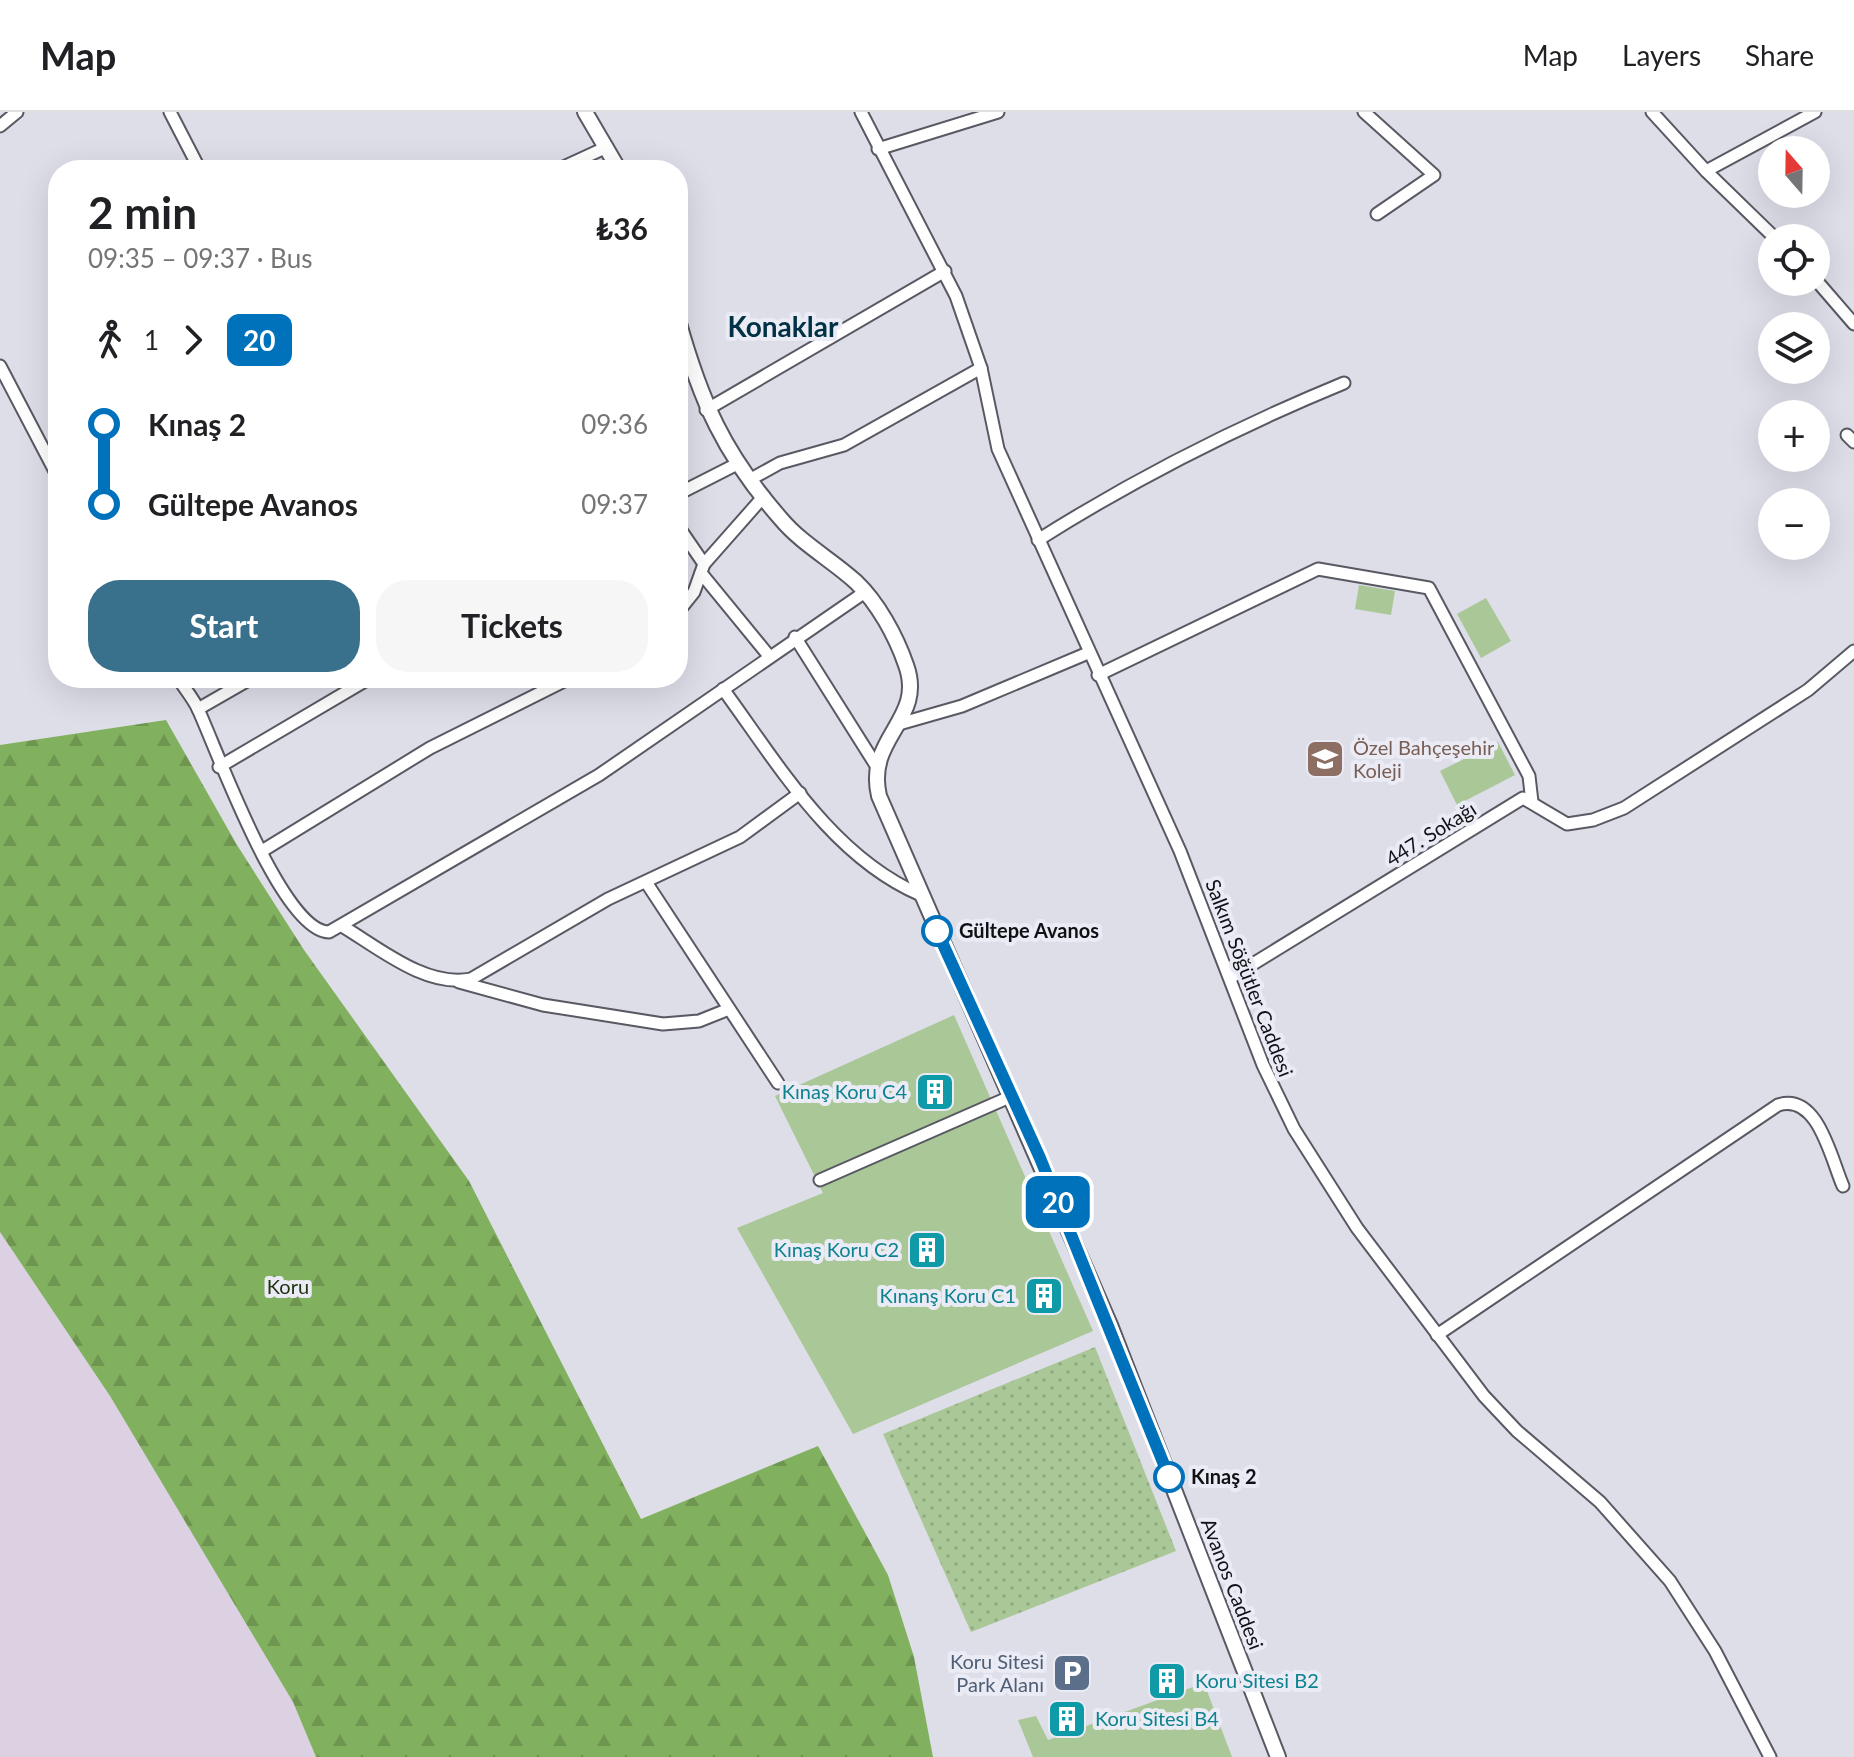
<!DOCTYPE html>
<meta charset="utf-8">
<style>
:root{--surface:#fff;--page:#f6f6f6;--text:#202124;--muted:#757577;--line:#e0e0e0;--accent:#39708b}
body{margin:0;font-family:Lato,sans-serif;background:var(--page);color:var(--text);height:100vh;display:flex;flex-direction:column;font-size:30px;white-space:nowrap}
*{box-sizing:border-box;margin:0}
p{font-size:26px;color:var(--muted)}
.icon{flex:none;width:44px;height:44px;fill:none;stroke:currentColor;stroke-width:2;stroke-linecap:round;stroke-linejoin:round}
.map{position:relative;flex:1;overflow:hidden}
.panel{position:absolute;left:48px;top:48px;width:640px;height:528px;display:flex;flex-direction:column;background:var(--surface);border-radius:32px;box-shadow:0 8px 32px #0002}
.panel>*{flex:none}
.badge{padding:0 16px;border-radius:12px;font-size:28px;line-height:52px}
.needle{width:52px;rotate:340deg}
.controls{position:absolute;left:1758px;top:24px;display:grid;gap:16px}
.controls a{display:grid;place-items:center;width:72px;height:72px;border-radius:50%;background:var(--surface);box-shadow:0 8px 32px #0002;font-size:40px}
.map>.badge{position:absolute;translate:-50% -50%;box-shadow:0 0 0 4px #fff}
.legs{display:flex;align-items:center;gap:12px;height:88px;padding:0 40px;font-size:26px}
.legs p{margin-inline-start:auto}
.summary{display:flex;align-items:center;justify-content:space-between;height:136px;padding:0 40px}
h1{font-size:44px;font-weight:700;line-height:60px}
.button{display:flex;gap:16px;margin-top:auto;padding:16px 40px}
.button a{flex:1;height:92px;border-radius:32px;background:var(--accent);color:#fff;font-size:32px;font-weight:700;line-height:92px;text-align:center}
.button a+a{background:var(--page);color:var(--text)}
ul{padding:0 40px;list-style:none}
li{display:flex;align-items:center;gap:28px;height:80px;font-size:30px}
li i{display:grid;place-items:center;width:12px;height:100%;margin:0 10px;background:currentColor}
li i::after{content:'';width:20px;height:20px;margin:-10px;border:6px solid;border-radius:50%;background:var(--surface)}
li p{margin-inline-start:auto}
li:first-child i{background:linear-gradient(#0000 50%,currentColor 0)}
li:last-child i{background:linear-gradient(currentColor 50%,#0000 0)}
header{display:flex;align-items:center;gap:48px;box-sizing:border-box;height:112px;padding:0 40px;background:var(--surface);border-bottom:2px solid var(--line)}
header strong{font-size:38px}
nav{display:flex;gap:44px;margin-inline-start:auto;font-size:28px}
.map>svg:first-child{display:block}
.industrial{fill:#dcd0e3}
.green{fill:#aac897}
.forest{fill:url(#forest-firs)}
.park{fill:url(#park-dots)}
.lines{fill:none;stroke-linecap:round;stroke-linejoin:round}
.minor-casing{stroke:#585962;stroke-width:15}
.tertiary-casing{stroke:#585962;stroke-width:18}
.minor{stroke:#fff;stroke-width:11}
.tertiary{stroke:#fff;stroke-width:14}
.line-1-casing{stroke:#fff;stroke-width:18}
.line-1{stroke:#0072bc;stroke-width:12}
.stop-1-dot{fill:#fff;stroke:#0072bc;stroke-width:4}
.labels{text-anchor:middle;stroke-width:8;stroke-linejoin:round;paint-order:stroke}
.education-label{font-size:20px;fill:#785e54;stroke:#eaebf5;text-anchor:start}
.street-label{font-size:20px;fill:#111115;stroke:#eaebf5}
.stop-label{font-size:20px;font-weight:bold;fill:#111115;stroke:#eaebf5;text-anchor:start}
.culture-label{font-size:20px;fill:#0d838f;stroke:#eaebf5;text-anchor:end}
.park-label{font-size:20px;fill:#213412;stroke:#eaebf5}
.service-label{font-size:20px;fill:#4e5e75;stroke:#eaebf5;text-anchor:end}
.district-label{font-size:28px;font-weight:bold;fill:#003145;stroke:#eaebf5}
</style>
<header>
<strong>Map</strong>
<nav><a>Map</a><a>Layers</a><a>Share</a></nav>
</header>
<div class="map">
<svg width="1854" height="1645" viewBox="0 0 1854 1645">
<defs>
<pattern id="forest-firs" width="22" height="20" patternUnits="userSpaceOnUse" patternTransform="scale(2)"><rect width="22" height="20" fill="#81b05e"/><path d="M5 1l3.5 6h-7zM16 11l3.5 6h-7z" fill="#6e9651"/></pattern>
<pattern id="park-dots" width="8" height="8" patternUnits="userSpaceOnUse" patternTransform="scale(2)"><rect width="8" height="8" fill="#aac897"/><path d="M2 2h.1M6 6h.1" fill="none" stroke="#91ab81" stroke-width="1.8" stroke-linecap="round"/></pattern>
</defs>
<rect width="100%" height="100%" fill="#dddee8"/>
<path class="industrial" d="M0 1120 110 1284 293 1590 316 1645H0Z"/>
<g class="green">
<path d="M1359 473 1395 479 1391 503 1355 497Z"/>
<path d="M1486 486 1511 529 1481 546 1457 502Z"/>
<path d="M1498 630 1515 663 1457 693 1440 659Z"/>
<path d="M954 903 1093 1219 853 1322 737 1116 823 1081 775 984Z"/>
<path d="M1204 1571 1232 1645H1033L1018 1608 1036 1604 1048 1628Z"/>
</g>
<path class="forest" d="M166 608 237 733 304 838 469 1069 641 1407 818 1334 888 1463 914 1545 933 1645H316L293 1590 110 1284 0 1120V633Z"/>
<path class="park" d="M1095 1235 1176 1439 971 1520 883 1322Z"/>
<g class="lines">
<g class="minor-casing">
<g id="minor">
<path d="M170 0 200 58"/>
<path d="M861 0 956 184 981 256 998 337 1180 739 1263 953 1294 1017 1357 1116 1484 1284 1517 1319 1600 1390 1670 1469 1715 1539 1770 1645"/>
<path d="M1364 0 1434 63 1377 102"/>
<path d="M1652 0 1706 59 1775 126"/>
<path d="M0 14 17 0"/>
<path d="M878 37 998 0"/>
<path d="M557 58 607 35"/>
<path d="M1706 59 1815 0"/>
<path d="M1816 168 1854 212"/>
<path d="M0 254 58 365"/>
<path d="M706 298 945 159"/>
<path d="M1847 323 1854 330"/>
<path d="M751 367 780 351 844 333 981 256"/>
<path d="M678 382 739 351"/>
<path d="M678 414 704 452"/>
<path d="M1038 428C1136 366 1237 315 1344 271"/>
<path d="M701 461 769 544"/>
<path d="M678 500 694 480 704 452 764 384"/>
<path d="M795 525 877 655"/>
<path d="M1098 563 1318 457 1429 476 1529 664 1532 690"/>
<path d="M178 566C184 576 193 586 198 597 217 638 282 820 329 820L599 663 865 480"/>
<path d="M723 577C778 652 832 745 921 783"/>
<path d="M198 597 252 566"/>
<path d="M899 612 962 594 1088 541"/>
<path d="M219 655 370 566"/>
<path d="M262 739 430 636 570 566"/>
<path d="M646 770 778 971"/>
<path d="M342 814C379 836 426 876 471 867L608 787 740 725 800 681"/>
<path d="M1230 866 1523 686 1567 712 1593 708 1624 696 1808 578 1854 539"/>
<path d="M459 870 543 893 663 912 699 909 729 897"/>
<path d="M820 1068 1012 984"/>
<path d="M1437 1223 1778 993C1818 980 1831 1047 1843 1074"/>
</g>
</g>
<g class="tertiary-casing">
<g id="tertiary">
<path d="M585 0 619 58"/>
<path d="M678 208C701 290 724 342 781 407 802 432 832 448 856 470 878 491 896 524 906 553 926 608 865 625 879 684L1110 1213 1278 1645"/>
</g>
</g>
<use href="#minor" class="minor"/>
<use href="#tertiary" class="tertiary"/>
</g>
<g class="lines">
<g class="line-1-casing">
<path id="line-1" d="M937 819 1040 1046 1169 1365"/>
</g>
<use href="#line-1" class="line-1"/>
</g>
<defs>
<g id="school-square" transform="scale(2)"><rect x="-9" y="-9" width="18" height="18" rx="4" fill="#8d6e63" stroke="#eaebf5"/><path d="M0-5L7-2L0 1L-7-2ZM-4 1L0 2.5L4 1V4Q0 6-4 4Z" fill="#fff"/></g>
<g id="building-square" transform="scale(2)"><rect x="-9" y="-9" width="18" height="18" rx="4" fill="#0f9aa8" stroke="#eaebf5"/><path d="M-4-6H4V6H1V3H-1V6H-4ZM-2.5-4.3h1.7v1.8h-1.7ZM.8-4.3h1.7v1.8H.8ZM-2.5-1h1.7V.8h-1.7ZM.8-1h1.7V.8H.8Z" fill="#fff"/></g>
<g id="parking-square" transform="scale(2)"><rect x="-9" y="-9" width="18" height="18" rx="4" fill="#5c6f8a" stroke="#eaebf5"/><path d="M-3.5-5.5H1a3.5 3.5 0 0 1 0 7H-1V5.5H-3.5ZM-1-3.4V-.6H.8a1.4 1.4 0 0 0 0-2.8Z" fill="#fff"/></g>
</defs>
<g fill-rule="evenodd">
<use href="#school-square" x="1325" y="647"/>
<use href="#building-square" x="935" y="980"/>
<use href="#building-square" x="927" y="1138"/>
<use href="#building-square" x="1044" y="1184"/>
<use href="#parking-square" x="1072" y="1561"/>
<use href="#building-square" x="1167" y="1569"/>
<use href="#building-square" x="1067" y="1607"/>
</g>
<g class="stop-1-dot">
<circle cx="937" cy="819" r="14"/>
<circle cx="1169" cy="1365" r="14"/>
</g>
<g class="labels">
<g class="education-label">
<text x="1353" y="643">Özel Bahçeşehir<tspan x="1353" dy="23">Koleji</tspan></text>
</g>
<g class="street-label">
<text transform="translate(1431 722) rotate(-32)" y="7">447. Sokağı</text>
<text transform="translate(1249 866) rotate(69)" y="7">Salkım Söğütler Caddesi</text>
<text transform="translate(1232 1472) rotate(69)" y="7">Avanos Caddesi</text>
</g>
<g class="stop-label">
<text x="959" y="826">Gültepe Avanos</text>
<text x="1191" y="1372">Kınaş 2</text>
</g>
<g class="culture-label">
<text x="907" y="987">Kınaş Koru C4</text>
<text x="899" y="1145">Kınaş Koru C2</text>
<text x="1016" y="1191">Kınanş Koru C1</text>
<text x="1195" y="1576" text-anchor="start">Koru Sitesi B2</text>
<text x="1095" y="1614" text-anchor="start">Koru Sitesi B4</text>
</g>
<g class="park-label">
<text x="288" y="1182">Koru</text>
</g>
<g class="service-label">
<text x="1044" y="1557">Koru Sitesi<tspan x="1044" dy="23">Park Alanı</tspan></text>
</g>
<g class="district-label">
<text x="783" y="225">Konaklar</text>
</g>
</g>
</svg>
<div class="controls">
<a><svg class="needle" viewBox="-14 -14 28 28"><path d="M0-13l5 13h-10z" fill="#e53935"/><path d="M0 13l5-13h-10z" fill="#757577"/></svg></a>
<a><svg class="icon" aria-label="locate" viewBox="0 0 24 24"><circle cx="12" cy="12" r="6"/><path d="M12 2v4M12 18v4M2 12h4M18 12h4"/></svg></a>
<a><svg class="icon" aria-label="layers" viewBox="0 0 24 24"><path d="M12 4l9 5-9 5-9-5zM3 14l9 5 9-5"/></svg></a>
<a>+</a>
<a>−</a>
</div>
<b class="badge" style="left:1058px;top:1090px;background:#0072bc;color:#fff">20</b>
<section class="panel">
<div class="summary"><div><h1>2 min</h1><p>09:35 – 09:37 · Bus</p></div><b>₺36</b></div>
<div class="legs"><svg class="icon" aria-label="walk" viewBox="0 0 24 24"><circle cx="13" cy="4" r="2"/><path d="M13 8l-2 6 4 7M11 14l-3 7M7 12l3-4h3l4 4"/></svg>1<svg class="icon" aria-label="forward" viewBox="0 0 24 24"><path d="M9 5l7 7-7 7"/></svg><b class="badge" style="background:#0072bc;color:#fff">20</b></div>
<ul>
<li><i style="color:#0072bc"></i><b>Kınaş 2</b><p>09:36</p></li>
<li><i style="color:#0072bc"></i><b>Gültepe Avanos</b><p>09:37</p></li>
</ul>
<div class="button"><a>Start</a><a>Tickets</a></div>
</section>
</div>
